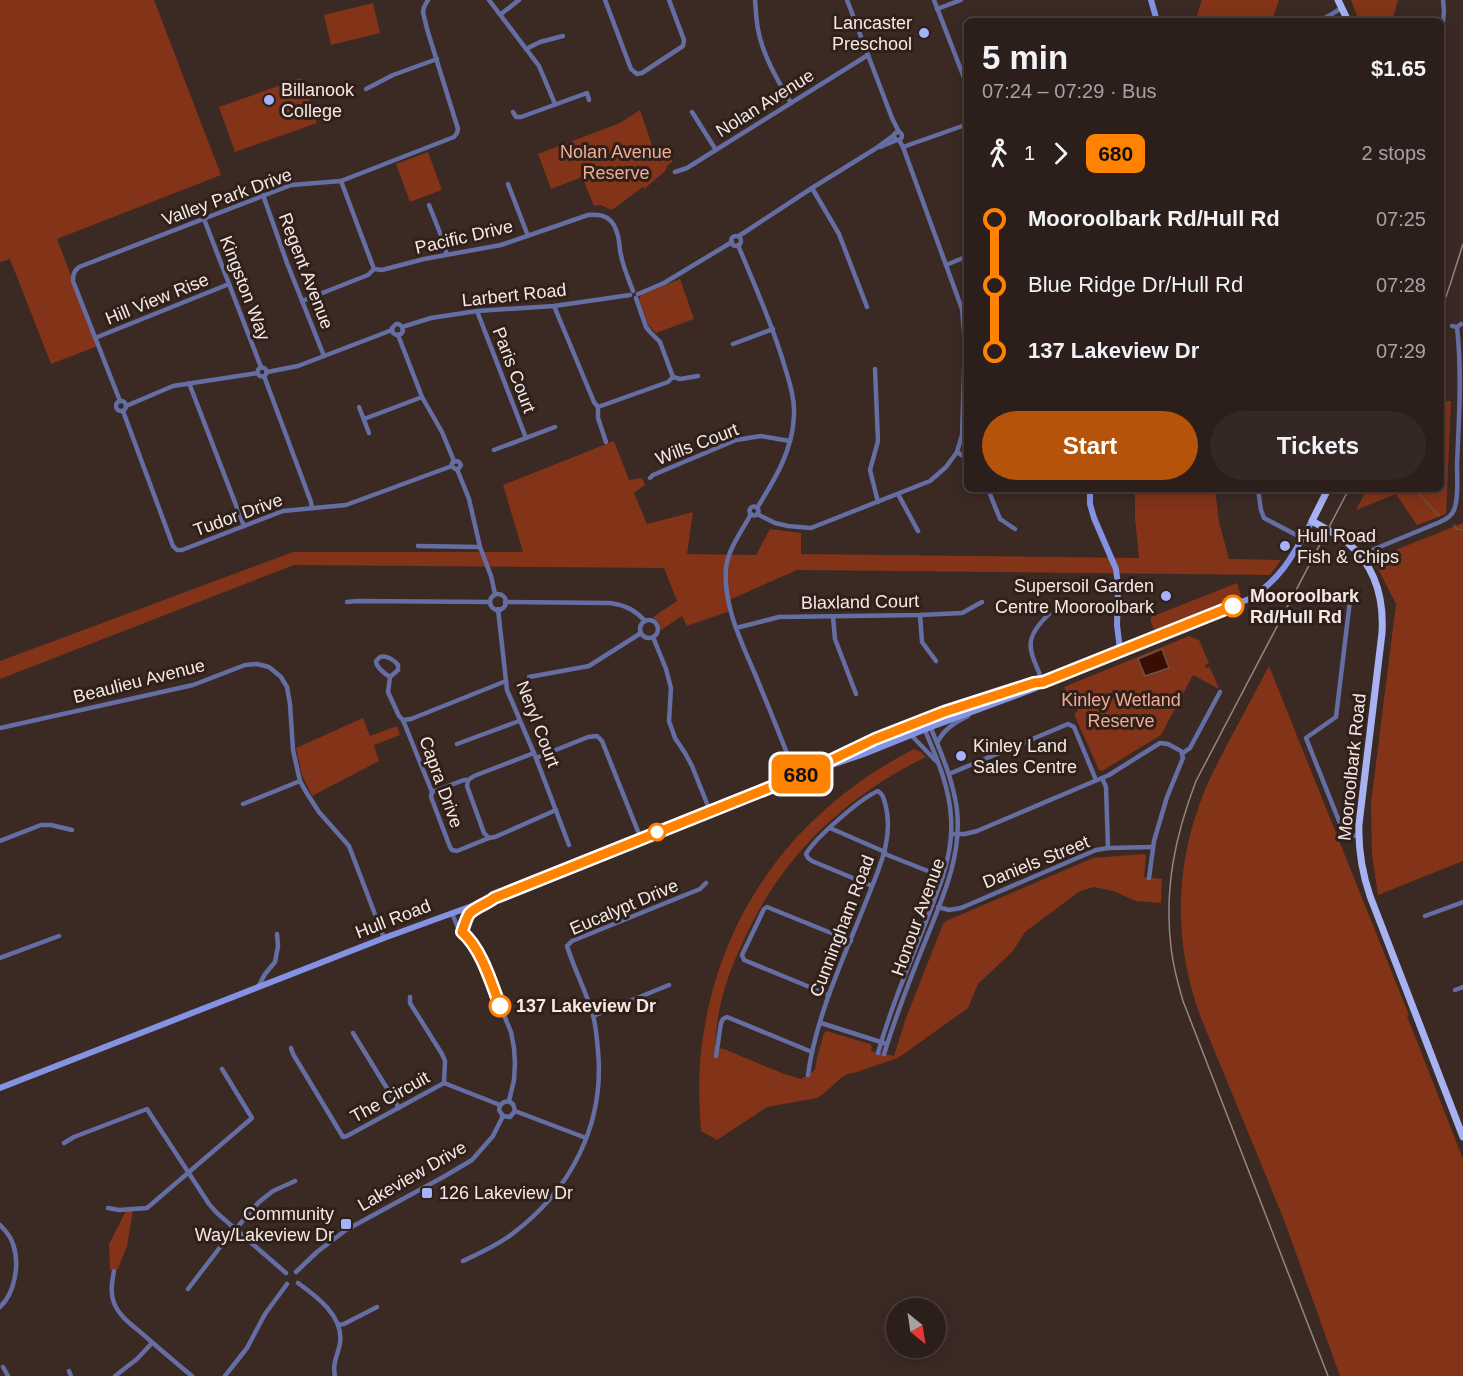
<!DOCTYPE html>
<meta charset="utf-8">
<style>
:root{--surface:#2c1f1b;--page:#342724;--text:#f1f3f6;--muted:#a6a2a3;--line:#483d3a;--accent:#b45309}
body{margin:0;font-family:Helvetica,sans-serif;background:var(--page);color:var(--text);height:100vh;display:flex;flex-direction:column;font-size:22px;white-space:nowrap}
*{box-sizing:border-box;margin:0}
p{font-size:20px;color:var(--muted)}
.icon{flex:none;width:33px;height:33px;fill:none;stroke:currentColor;stroke-width:2;stroke-linecap:round;stroke-linejoin:round}
.map{position:relative;flex:1;overflow:hidden}
.details{position:absolute;left:964px;top:18px;width:480px;height:474px;display:flex;flex-direction:column;background:var(--surface);border-radius:9px;box-shadow:0 3px 15px #0003,0 0 0 2px var(--line)}
.details>*{flex:none}
.badge{padding:0 12px;border-radius:9px;font-size:21px;line-height:39px}
.needle{width:39px;rotate:150deg}
.tools{position:absolute;left:886px;top:1298px;display:grid;gap:12px}
.tools a{display:grid;place-items:center;width:60px;height:60px;border-radius:50%;background:var(--surface);box-shadow:0 3px 15px #0003,0 0 0 2px var(--line);font-size:30px}
.map>.badge{position:absolute;translate:-50% -50%;box-shadow:0 0 0 3px #fff}
.legs{display:flex;align-items:center;gap:9px;height:66px;padding:0 18px;font-size:20px}
.legs p{margin-inline-start:auto}
.headline{display:flex;align-items:center;justify-content:space-between;height:102px;padding:0 18px}
h1{font-size:33px;font-weight:700;line-height:45px}
.cta{display:flex;gap:12px;margin-top:auto;padding:12px 18px}
.cta a{flex:1;height:69px;border-radius:36px;background:var(--accent);color:#fff;font-size:24px;font-weight:700;line-height:69px;text-align:center}
.cta a+a{background:var(--page);color:var(--text)}
ul{padding:0 18px;list-style:none}
li{display:flex;align-items:center;gap:21px;height:66px;font-size:22px}
li i{display:grid;place-items:center;width:9px;height:100%;margin:0 8px;background:currentColor}
li i::after{content:'';width:15px;height:15px;margin:-8px;border:4px solid;border-radius:50%;background:var(--surface)}
li p{margin-inline-start:auto}
li:first-child i{background:linear-gradient(#0000 50%,currentColor 0)}
li:last-child i{background:linear-gradient(currentColor 50%,#0000 0)}
.map>svg:first-child{display:block}
.green{fill:#823318}
.water{fill:#390e02;stroke:#715046;stroke-width:1.5}
.lines{fill:none;stroke-linecap:round;stroke-linejoin:round}
.stream{stroke:#715046;stroke-width:1.5}
.street{stroke:#656ea2;stroke-width:4.5}
.secondary{stroke:#8492e4;stroke-width:6}
.primary{stroke:#a6b2f2;stroke-width:7}
.rail{stroke:#948581;stroke-width:1.5}
.line-1-casing{stroke:#fff;stroke-width:14}
.line-1{stroke:#ff8200;stroke-width:9}
.poi-dot{fill:#a4b2fc;stroke:#30201a;stroke-width:2}
.stop-1-dot{fill:#fff;stroke:#ff8200;stroke-width:3}
.labels{text-anchor:middle;stroke-width:6;stroke-linejoin:round;paint-order:stroke}
.poi-label{font-size:18px;fill:#f5e9e6;stroke:#30201a;text-anchor:start}
.street-label{font-size:18px;fill:#f5e9e6;stroke:#30201a}
.park-label{font-size:18px;fill:#f2aa94;stroke:#30201a}
.stop-label{font-size:18px;font-weight:bold;fill:#f5e9e6;stroke:#30201a;text-anchor:start}
</style>
<div class="map">
<svg width="1463" height="1376" viewBox="0 0 1463 1376">
<rect width="100%" height="100%" fill="#3b2924"/>
<g class="green">
<path d="M0 0H154L221 175 57 239 98 346 51 364 10 259 0 262Z"/>
<path d="M1202 0H1279L1272 21H1195Z"/>
<path d="M1351 0H1398L1392 21H1359Z"/>
<path d="M373 3 380 33 331 45 324 15Z"/>
<path d="M301 78 317 123 235 152 219 107Z"/>
<path d="M640 110 652 145 673 161 667 166 665 171 644 189 643 187 612 210 601 205 594 206 582 177 551 189 538 154 620 123Z"/>
<path d="M428 152 442 190 410 202 396 164Z"/>
<path d="M680 279 694 319 656 333 648 325 639 300 641 295Z"/>
<path d="M1442 401H1451L1446 514 1417 525 1396 494 1356 510 1367 489H1442Z"/>
<path d="M614 441 629 480 642 478 645 485 634 493 647 524 693 512 687 554 756 555 770 529 801 533V554L1139 558 1135 518V489H1215L1219 522 1229 559 1281 560 1270 575 797 570 727 601 730 611 687 626 682 616 661 630 659 622 653 617 677 601 664 568 294 565 0 679V661L293 552H523L503 485Z"/>
<path d="M1463 523V861L1378 895 1372 854 1371 803 1396 604 1373 559Z"/>
<path d="M1237 583 1241 595 1154 630 1151 622V617Z"/>
<path d="M1189 636 1199 640 1209 663 1205 665 1207 668 1210 667 1219 689 1193 675 1161 735 1102 771 1099 770 1074 714 1078 711 1076 706 1073 707 1064 687Z"/>
<path d="M1269 666 1409 1015 1407 1016 1463 1159V1376H1340L1284 1220 1201 1018C1175 950 1174 874 1199 806 1206 784 1217 764 1228 743 1242 717 1255 692 1269 666Z"/>
<path d="M363 718 370 736 397 726 400 735 374 745 379 761 312 796 302 775 296 748Z"/>
<path d="M914 749 921 752 926 757C844 797 780 858 743 942 733 963 725 984 720 1007 717 1020 716 1034 715 1048L724 1049 784 1074 801 1079 815 1070 817 1058 824 1033 827 1031 870 1044 872 1047 871 1051 894 1056 906 1018 943 924 946 921 1093 858 1144 854 1146 856 1144 877 1162 879 1161 903 1136 901 1113 891 1094 887 1080 891 1025 932 1013 951 978 984 968 1008 898 1058 854 1073C840 1073 830 1092 817 1098L767 1107 717 1140 701 1131C699 1102 698 1073 702 1044 719 912 797 809 914 749Z"/>
<path d="M126 1211H133L127 1246 118 1269 110 1270 109 1244Z"/>
</g>
<path class="water" d="M1162 649 1169 668 1145 676 1138 659Z"/>
<g class="lines">
<g class="stream">
<path d="M1419 489 1421 496 1439 516"/>
<path d="M1454 525 1457 529 1463 530"/>
</g>
<g class="street">
<path d="M489 0 539 66 555 104"/>
<path d="M605 0 631 69 637 74 642 73 683 46 684 40 669 0"/>
<path d="M755 0C756 10 756 19 758 29 762 54 778 81 791 103"/>
<path d="M847 0 892 118 899 132"/>
<path d="M934 0 968 88"/>
<path d="M937 9 961 0"/>
<path d="M501 14 519 0"/>
<path d="M1320 21 1342 8"/>
<path d="M1442 33 1444 11 1443 0"/>
<path d="M526 49 540 42 563 36"/>
<path d="M366 89 393 75 437 59"/>
<path d="M513 112 516 117H521L587 93 589 100"/>
<path d="M692 112 716 150"/>
<circle cx="898" cy="136" r="4"/>
<path d="M880 147 897 140"/>
<path d="M903 147 968 124"/>
<path d="M675 172 687 168 868 55"/>
<path d="M341 181 374 269 382 270 424 259 501 245 588 215C605 213 614 219 618 236 620 243 619 249 621 255 623 267 629 280 633 291"/>
<path d="M508 184 528 236"/>
<path d="M812 188 839 234 867 307"/>
<path d="M263 195 287 263 324 356"/>
<path d="M429 205 446 248V254"/>
<path d="M204 219 261 367"/>
<path d="M739 236 812 188 875 149 894 135"/>
<circle cx="736" cy="241" r="5"/>
<path d="M738 245C754 284 771 321 783 361 788 378 795 397 794 415 793 450 775 479 757 508"/>
<path d="M946 265 968 256"/>
<path d="M638 294 664 283 732 242"/>
<path d="M302 301 368 275 374 269"/>
<path d="M554 306 594 402 598 407 668 382 673 377 660 342 650 332 646 327 636 298"/>
<path d="M477 311 526 438"/>
<path d="M1452 326 1457 327 1461 324"/>
<path d="M402 327 403 331 401 334 396 335 393 333 392 328 396 324H399L402 327 431 318 477 311 554 306 630 295"/>
<path d="M398 335 422 397 442 432 454 461"/>
<path d="M95 338 229 284"/>
<path d="M733 344 773 329"/>
<circle cx="262" cy="372" r="4.5"/>
<path d="M875 369 878 441 870 470 878 502"/>
<path d="M267 372 298 366 392 330"/>
<path d="M264 376 311 502 312 508"/>
<path d="M673 377 680 379 698 376"/>
<path d="M189 383 244 526"/>
<circle cx="121" cy="406" r="5"/>
<path d="M120 401 73 281C73 274 74 271 79 267L291 185 341 181 454 137 457 133 458 129 427 29 423 12 424 7 428 0"/>
<path d="M126 406 173 386 258 373"/>
<path d="M359 407 369 433"/>
<path d="M598 407V418L606 442"/>
<path d="M123 411 173 546 177 550H182L283 511 346 505 452 466"/>
<path d="M364 419 422 397"/>
<path d="M494 450 555 427"/>
<path d="M957 452 968 459"/>
<path d="M457 469 459 468 461 465 459 462 456 461 452 463V466L455 469H457L469 499 480 547 491 576 495 594"/>
<path d="M650 478 653 475 736 440 761 436 790 441"/>
<path d="M988 489 1000 519 1015 529"/>
<path d="M1258 489 1261 510 1264 518 1302 538"/>
<path d="M898 494 918 531"/>
<circle cx="754" cy="511" r="4.5"/>
<path d="M751 514C742 531 728 549 726 568 723 605 741 641 755 674 769 708 783 742 796 777"/>
<path d="M757 514 775 523 788 526 811 528 930 481 946 467 957 452 962 435 965 343 962 309 903 147 899 140"/>
<path d="M418 546 480 547"/>
<path d="M1360 555 1440 522C1446 519 1451 517 1454 510 1459 499 1457 476 1457 464 1459 418 1462 373 1457 327"/>
<path d="M1351 592 1336 717 1306 738 1343 831 1349 835 1358 836"/>
<circle cx="498" cy="602" r="8"/>
<path d="M347 602 357 601 490 602"/>
<path d="M505 602 610 603C625 605 635 610 645 621"/>
<path d="M498 609 507 690 536 758 569 845"/>
<path d="M920 615 922 642 936 661"/>
<path d="M833 617 835 639 856 694"/>
<circle cx="649" cy="629" r="9"/>
<path d="M736 628 779 617 920 615 962 613 982 602"/>
<path d="M653 637 666 669 671 688 669 721 675 738 685 753 692 766 710 811"/>
<path d="M390 677C385 674 376 667 376 661L380 657C387 655 394 660 398 665V670L390 677 388 692 399 716 403 720 432 792 431 797 450 847 452 850 457 851 489 838"/>
<path d="M529 677 589 666 641 633"/>
<path d="M1043 682C1030 650 1021 641 1049 614"/>
<path d="M403 720 411 719 506 681"/>
<path d="M0 728 193 685 245 665 257 664 269 667 281 677 287 687 290 704 293 750 300 781 306 792 319 812 349 846 384 938"/>
<path d="M911 735 936 761"/>
<path d="M937 743C944 729 954 723 968 716"/>
<path d="M457 744 519 721"/>
<path d="M534 753 474 776 468 780 467 786 484 833 489 838 495 837 556 810"/>
<path d="M1183 753 1190 748 1220 692"/>
<path d="M536 758 588 737 597 736 602 741 641 839"/>
<path d="M949 774 1068 724 1074 727 1096 780"/>
<path d="M1102 778 1106 787 1108 848"/>
<path d="M432 792 464 780H468"/>
<path d="M243 804 300 781"/>
<path d="M830 828 885 852"/>
<path d="M951 834H965L977 831 1109 775 1160 743 1168 744 1181 751 1183 758 1167 797 1154 841 1149 878"/>
<path d="M0 841 41 825H51L72 830"/>
<path d="M885 854 943 877"/>
<path d="M938 907 949 910 961 908 1096 850 1108 848 1153 847"/>
<path d="M452 913 458 928 469 939 484 967 511 1032 514 1048 515 1063 514 1080 509 1101"/>
<path d="M1425 916 1463 902"/>
<path d="M462 932C470 908 470 914 490 901"/>
<path d="M0 958 59 936"/>
<path d="M258 987 265 974 275 962 278 946 277 934"/>
<path d="M1455 990 1463 987"/>
<path d="M829 995 744 960 742 955 764 909 767 907 851 941"/>
<path d="M410 997V1003L442 1054 445 1061 444 1083"/>
<path d="M593 1016 669 985"/>
<path d="M821 1023 884 1043"/>
<path d="M353 1033 399 1108"/>
<path d="M291 1048 293 1054 343 1137 347 1136 444 1083 500 1105"/>
<path d="M878 1053C890 1011 906 972 922 932 936 894 954 859 951 817 949 783 934 752 921 721"/>
<path d="M884 1054C896 1016 910 979 925 942 942 899 962 857 957 810 953 778 939 748 927 719"/>
<path d="M716 1056 721 1023 723 1019 727 1017 812 1052"/>
<path d="M808 1075C816 1014 847 951 869 894 880 866 893 838 886 807 884 800 884 795 878 791 861 798 815 838 806 854L808 858 812 861 872 886"/>
<path d="M515 1111 586 1138"/>
<path d="M503 1116 499 1110C500 1102 507 1099 513 1104L515 1111"/>
<path d="M503 1116 510 1117 515 1111"/>
<path d="M64 1143 74 1137 147 1109 209 1204 217 1213 286 1273"/>
<path d="M108 1208 119 1210 147 1208 252 1118 222 1069"/>
<path d="M0 1225C5 1230 11 1237 13 1244 20 1264 15 1293 0 1307"/>
<path d="M463 1261C480 1253 498 1245 512 1234 570 1191 605 1125 598 1051 597 1039 596 1026 593 1015 586 991 574 969 567 946L572 941 700 889 706 883"/>
<path d="M114 1271C112 1282 110 1293 114 1303 120 1318 135 1327 146 1337 161 1350 176 1363 192 1376"/>
<path d="M296 1272 317 1252 346 1230 445 1176 472 1160 493 1136 503 1116"/>
<path d="M298 1283C316 1296 344 1316 340 1343 338 1355 332 1363 335 1376"/>
<path d="M188 1289 221 1246 259 1202 273 1191 295 1181"/>
<path d="M338 1325 344 1324 377 1307"/>
<path d="M3 1367 8 1376"/>
<path d="M69 1371 71 1376"/>
<path d="M115 1376 137 1359 152 1343"/>
<path d="M225 1376 247 1348 265 1314 287 1284"/>
</g>
<g class="secondary">
<path d="M1151 0 1157 21"/>
<path d="M1090 489V504L1094 518 1116 569 1118 586 1117 625 1120 650"/>
<path d="M814 768C885 732 959 708 1034 683L1043 682 1249 599C1282 579 1294 553 1312 521"/>
<path d="M0 1088 384 938 494 898 796 777 864 754 931 727 1036 688 1043 682"/>
</g>
<g class="primary">
<path d="M1338 0 1348 21"/>
<path d="M1328 489 1312 521C1324 528 1337 534 1348 543 1375 566 1384 599 1382 633L1359 824C1358 850 1362 872 1370 896L1463 1137"/>
</g>
<g class="rail">
<path d="M1442 308 1450 285 1463 244"/>
<path d="M1328 1376 1183 1001C1178 984 1173 966 1171 947 1164 889 1175 836 1196 781L1349 489"/>
</g>
</g>
<g class="lines">
<g class="line-1-casing">
<path id="line-1" d="M500 1006C491 982 481 948 462 932 464 926 466 919 469 914 475 907 487 904 494 898L796 777 875 739 944 712 1034 683 1043 682 1233 606"/>
</g>
<use href="#line-1" class="line-1"/>
</g>
<g class="poi-dot">
<circle cx="924" cy="33" r="6"/>
<circle cx="269" cy="100" r="6"/>
<circle cx="1285" cy="546" r="6"/>
<circle cx="1166" cy="596" r="6"/>
<circle cx="961" cy="756" r="6"/>
<rect x="421" y="1187" width="12" height="12" rx="3"/>
<rect x="340" y="1218" width="12" height="12" rx="3"/>
</g>
<g class="stop-1-dot">
<circle cx="1233" cy="606" r="10"/>
<circle cx="657" cy="832" r="8"/>
<circle cx="500" cy="1006" r="10"/>
</g>
<g class="labels">
<g class="poi-label">
<text x="912" y="29" text-anchor="end">Lancaster<tspan x="912" dy="21">Preschool</tspan></text>
<text x="281" y="96">Billanook<tspan x="281" dy="21">College</tspan></text>
<text x="1297" y="542">Hull Road<tspan x="1297" dy="21">Fish &amp; Chips</tspan></text>
<text x="1154" y="592" text-anchor="end">Supersoil Garden<tspan x="1154" dy="21">Centre Mooroolbark</tspan></text>
<text x="973" y="752">Kinley Land<tspan x="973" dy="21">Sales Centre</tspan></text>
<text x="439" y="1199">126 Lakeview Dr</text>
<text x="334" y="1220" text-anchor="end">Community<tspan x="334" dy="21">Way/Lakeview Dr</tspan></text>
</g>
<g class="street-label">
<text transform="translate(765 103) rotate(-32)" y="6">Nolan Avenue</text>
<text transform="translate(227 197) rotate(-20)" y="6">Valley Park Drive</text>
<text transform="translate(464 237) rotate(-13)" y="6">Pacific Drive</text>
<text transform="translate(306 271) rotate(69)" y="6">Regent Avenue</text>
<text transform="translate(245 288) rotate(69)" y="6">Kingston Way</text>
<text transform="translate(514 295) rotate(-6)" y="6">Larbert Road</text>
<text transform="translate(157 299) rotate(-22)" y="6">Hill View Rise</text>
<text transform="translate(514 370) rotate(69)" y="6">Paris Court</text>
<text transform="translate(697 444) rotate(-21)" y="6">Wills Court</text>
<text transform="translate(238 515) rotate(-20)" y="6">Tudor Drive</text>
<text transform="translate(860 602) rotate(-1)" y="6">Blaxland Court</text>
<text transform="translate(139 681) rotate(-14)" y="6">Beaulieu Avenue</text>
<text transform="translate(538 724) rotate(69)" y="6">Neryl Court</text>
<text transform="translate(1352 767) rotate(-84)" y="6">Mooroolbark Road</text>
<text transform="translate(441 782) rotate(70)" y="6">Capra Drive</text>
<text transform="translate(1036 862) rotate(-22)" y="6">Daniels Street</text>
<text transform="translate(624 907) rotate(-23)" y="6">Eucalypt Drive</text>
<text transform="translate(918 917) rotate(-70)" y="6">Honour Avenue</text>
<text transform="translate(393 919) rotate(-21)" y="6">Hull Road</text>
<text transform="translate(842 926) rotate(-69)" y="6">Cunningham Road</text>
<text transform="translate(390 1097) rotate(-29)" y="6">The Circuit</text>
<text transform="translate(412 1176) rotate(-30)" y="6">Lakeview Drive</text>
</g>
<g class="park-label">
<text x="616" y="158">Nolan Avenue<tspan x="616" dy="21">Reserve</tspan></text>
<text x="1121" y="706">Kinley Wetland<tspan x="1121" dy="21">Reserve</tspan></text>
</g>
<g class="stop-label">
<text x="1250" y="602">Mooroolbark<tspan x="1250" dy="21">Rd/Hull Rd</tspan></text>
<text x="516" y="1012">137 Lakeview Dr</text>
</g>
</g>
</svg>
<div class="tools">
<a><svg class="needle" viewBox="-14 -14 28 28"><path d="M0-13l5 13h-10z" fill="#e53935"/><path d="M0 13l5-13h-10z" fill="#a6a2a3"/></svg></a>
</div>
<b class="badge" style="left:801px;top:774px;background:#ff8200;color:#111">680</b>
<section class="details">
<div class="headline"><div><h1>5 min</h1><p>07:24 – 07:29 · Bus</p></div><b>$1.65</b></div>
<div class="legs"><svg class="icon" aria-label="walk" viewBox="0 0 24 24"><circle cx="13" cy="4" r="2"/><path d="M13 8l-2 6 4 7M11 14l-3 7M7 12l3-4h3l4 4"/></svg>1<svg class="icon" aria-label="forward" viewBox="0 0 24 24"><path d="M9 5l7 7-7 7"/></svg><b class="badge" style="background:#ff8200;color:#111">680</b><p>2 stops</p></div>
<ul>
<li><i style="color:#ff8200"></i><b>Mooroolbark Rd/Hull Rd</b><p>07:25</p></li>
<li><i style="color:#ff8200"></i><span>Blue Ridge Dr/Hull Rd</span><p>07:28</p></li>
<li><i style="color:#ff8200"></i><b>137 Lakeview Dr</b><p>07:29</p></li>
</ul>
<div class="cta"><a>Start</a><a>Tickets</a></div>
</section>
</div>
